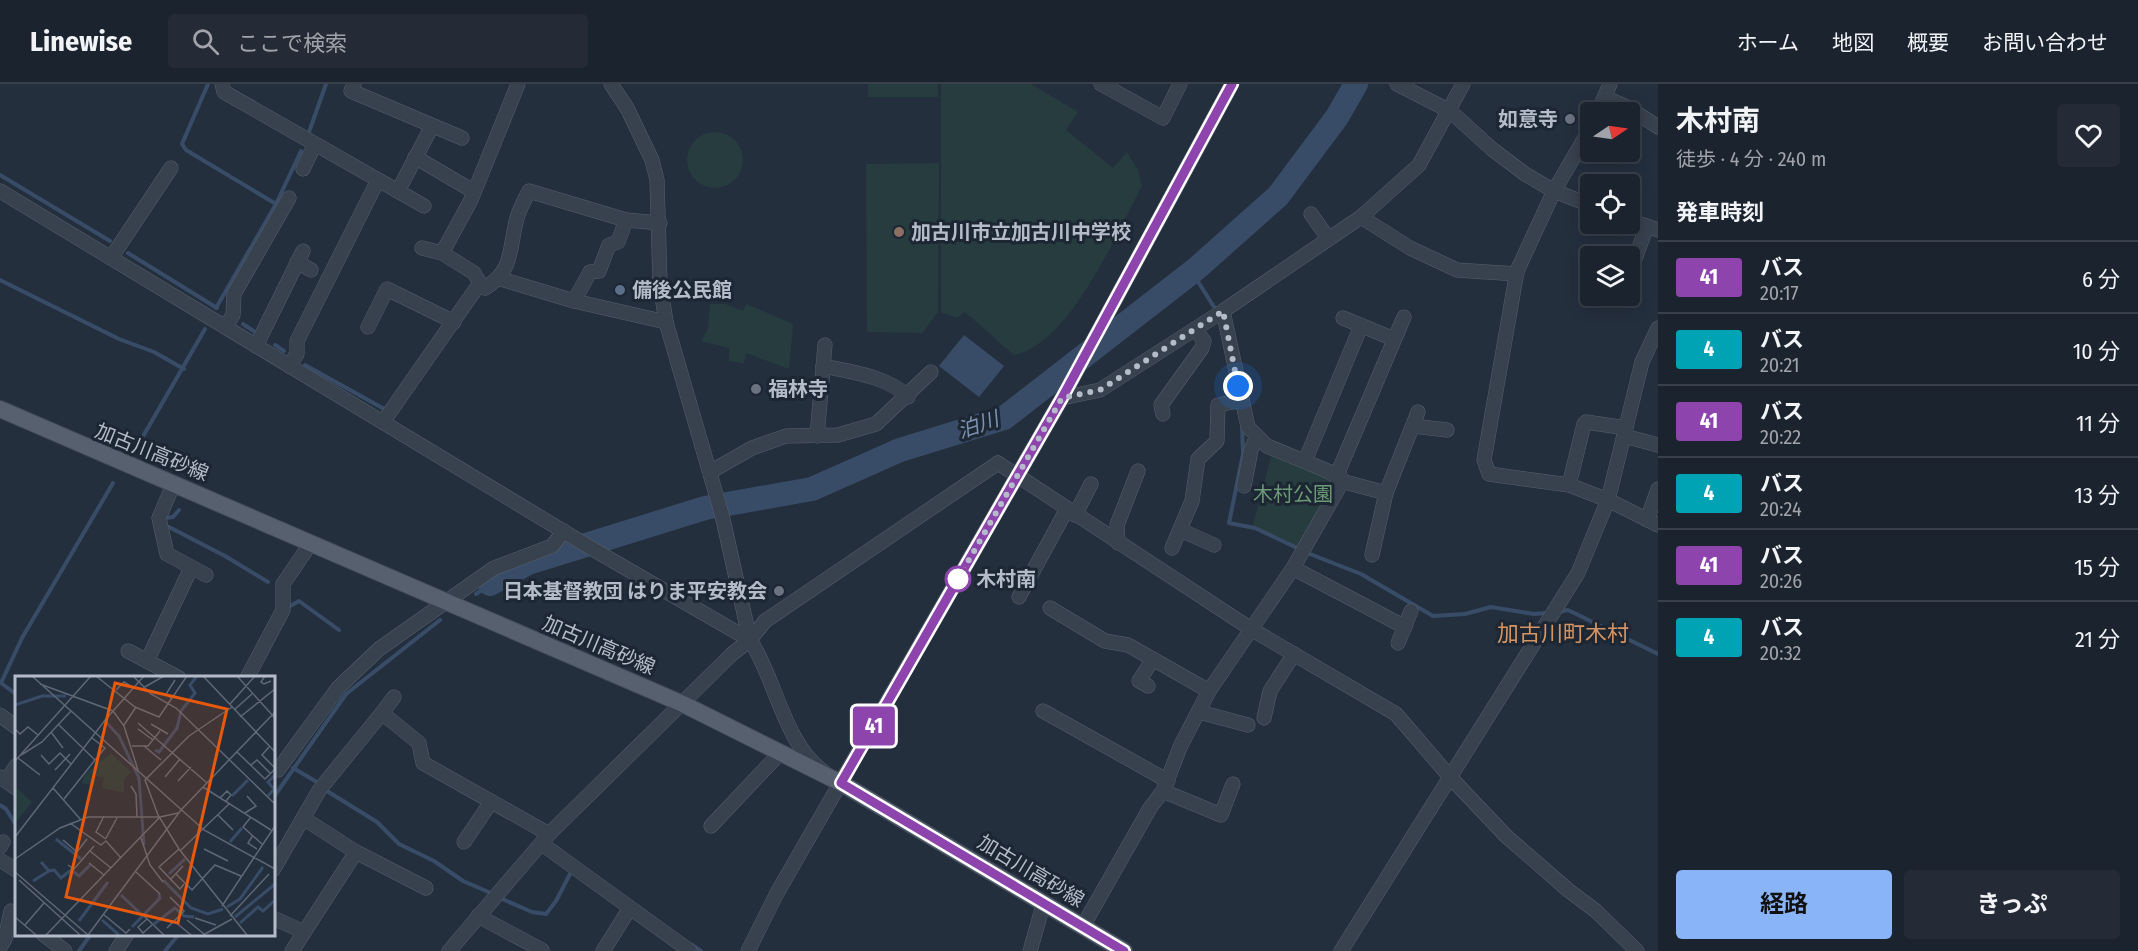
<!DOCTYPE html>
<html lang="ja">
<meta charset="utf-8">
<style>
:root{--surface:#1b232e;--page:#242b36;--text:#f1f3f6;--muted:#a0a4aa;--line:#39404a;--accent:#8ab4f8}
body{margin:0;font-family:"Fira Sans Condensed","Noto Sans JP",sans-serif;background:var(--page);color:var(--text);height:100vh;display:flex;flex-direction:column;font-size:22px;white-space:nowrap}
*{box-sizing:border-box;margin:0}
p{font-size:20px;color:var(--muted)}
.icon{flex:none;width:33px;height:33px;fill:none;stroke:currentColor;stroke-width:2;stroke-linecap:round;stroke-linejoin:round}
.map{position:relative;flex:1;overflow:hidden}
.drawer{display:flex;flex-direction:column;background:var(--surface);width:480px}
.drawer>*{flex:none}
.badge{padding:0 12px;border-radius:4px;font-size:21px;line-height:39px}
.needle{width:39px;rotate:77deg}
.fabs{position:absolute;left:1580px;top:18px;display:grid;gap:12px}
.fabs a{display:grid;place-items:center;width:60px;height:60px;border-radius:6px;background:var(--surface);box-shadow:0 3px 15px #0003,0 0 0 2px var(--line);font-size:30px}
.you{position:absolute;width:30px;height:30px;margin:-15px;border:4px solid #fff;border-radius:50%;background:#1a73e8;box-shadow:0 0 0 9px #1a73e833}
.map>.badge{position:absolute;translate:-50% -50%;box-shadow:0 0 0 3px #fff}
h2{padding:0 18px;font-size:22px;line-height:54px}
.round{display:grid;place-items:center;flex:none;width:63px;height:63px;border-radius:6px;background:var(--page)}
.headline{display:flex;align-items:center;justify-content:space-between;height:102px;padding:0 18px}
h1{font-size:28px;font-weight:700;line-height:45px}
.primary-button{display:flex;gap:12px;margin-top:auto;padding:12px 18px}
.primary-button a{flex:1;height:69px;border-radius:6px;background:var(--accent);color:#111;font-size:24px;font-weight:700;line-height:69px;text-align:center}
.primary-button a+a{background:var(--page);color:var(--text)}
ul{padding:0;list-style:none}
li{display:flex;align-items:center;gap:18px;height:72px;padding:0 18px;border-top:2px solid var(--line)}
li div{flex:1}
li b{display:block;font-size:22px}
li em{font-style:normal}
li .badge{min-width:66px;font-weight:700;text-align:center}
header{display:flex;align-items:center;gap:36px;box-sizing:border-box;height:84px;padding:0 30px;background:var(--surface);border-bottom:2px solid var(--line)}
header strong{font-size:28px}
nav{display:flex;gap:33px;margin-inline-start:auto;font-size:21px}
.search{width:420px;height:54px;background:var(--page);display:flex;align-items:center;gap:15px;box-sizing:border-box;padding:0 21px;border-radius:6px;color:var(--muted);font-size:22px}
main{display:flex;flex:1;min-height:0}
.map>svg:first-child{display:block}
.green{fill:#263c3f}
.water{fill:#394c67}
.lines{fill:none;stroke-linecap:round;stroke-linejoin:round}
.stream{stroke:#394c67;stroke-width:4}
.river{stroke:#394c67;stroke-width:24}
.minor-casing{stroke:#565f6c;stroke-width:15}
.major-casing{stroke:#414a57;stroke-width:18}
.minor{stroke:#38414e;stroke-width:14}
.major{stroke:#56606e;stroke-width:16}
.line-casing{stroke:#fff;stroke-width:14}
.line{stroke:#8e44ad;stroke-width:9}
.walk{stroke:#b4bcc9;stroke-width:6;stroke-dasharray:0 10.8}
.worship-dot{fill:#6b7280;stroke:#1d2633;stroke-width:2}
.education-dot{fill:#8d6e63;stroke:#1d2633;stroke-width:2}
.service-dot{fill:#5c6f8a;stroke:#1d2633;stroke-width:2}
.stop-dot{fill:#fff;stroke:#8e44ad;stroke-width:3}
.labels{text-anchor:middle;stroke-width:6;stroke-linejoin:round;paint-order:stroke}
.poi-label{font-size:20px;font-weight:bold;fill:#b4bcc9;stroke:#1d2633;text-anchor:start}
.street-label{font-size:20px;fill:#b4bcc9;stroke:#1d2633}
.park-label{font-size:20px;fill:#6b9a76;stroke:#1d2633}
.stop-label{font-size:20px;font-weight:bold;fill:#b4bcc9;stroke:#1d2633;text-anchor:start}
.water-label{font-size:21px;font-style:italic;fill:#7c92b1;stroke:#1d2633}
.quarter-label{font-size:22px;fill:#d59563;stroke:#1d2633}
.inset-river{fill:none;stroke:#394c67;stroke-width:3}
.inset-road{fill:none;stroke:#5e6776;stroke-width:1.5}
.view{fill:#e8590c;fill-opacity:0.15;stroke:#e8590c;stroke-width:3}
.inset-edge{fill:none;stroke:#b4bcc9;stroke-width:3}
</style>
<header>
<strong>Linewise</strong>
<div class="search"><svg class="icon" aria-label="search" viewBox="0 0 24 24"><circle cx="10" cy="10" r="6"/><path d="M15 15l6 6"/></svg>ここで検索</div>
<nav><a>ホーム</a><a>地図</a><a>概要</a><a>お問い合わせ</a></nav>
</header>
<main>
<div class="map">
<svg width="1658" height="867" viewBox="0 0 1658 867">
<rect width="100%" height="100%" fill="#242f3e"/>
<g class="green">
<rect x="868" y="0" width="70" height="13"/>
<path d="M941 0H1031L1078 28 1066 46 1113 84 1127 68 1138 86 1142 102C1116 150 1070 260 1014 271L965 228 957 234 941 228Z"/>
<circle cx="715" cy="76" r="28"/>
<path d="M939 79 938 228 922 249 867 248 866 80Z"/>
<path d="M710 220H725L743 227 746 220 791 239 793 242 789 285 746 269 744 279 729 277V264L701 257 708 245Z"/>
<path d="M1272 369 1328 390 1334 400 1296 465 1253 441Z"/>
</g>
<path class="water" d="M964 251 1004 282 979 313 939 282Z"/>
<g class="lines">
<g class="stream">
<path d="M208 0 182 60 186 66 276 120"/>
<path d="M309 48 326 0"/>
<path d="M0 91 110 157"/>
<path d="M128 169 217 224"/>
<path d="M1192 188 1214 223 1218 225"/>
<path d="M0 196 119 255 154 268 184 285"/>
<path d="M216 224 276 120 301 67"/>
<path d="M243 240 258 250"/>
<path d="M275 261 284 267"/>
<path d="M305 281 386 326"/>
<path d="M1242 340 1243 370 1229 439 1255 444 1310 470 1361 490 1433 532 1465 530 1491 523 1534 530 1547 529"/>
<path d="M138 361 205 245"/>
<path d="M165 434 173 433 179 426"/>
<path d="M169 443 225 472 268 498"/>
<path d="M476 510 490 500"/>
<path d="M290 522 299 517 339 546"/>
<path d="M1558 528 1568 526 1658 570"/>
<path d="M1 599 22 554 113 399"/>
<path d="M1 599 16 610"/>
<path d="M293 684 317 698"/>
<path d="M327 707 377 738 399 760 434 777 463 797 491 809"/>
<path d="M273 714 346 610 440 536"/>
<path d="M0 721 6 725 16 741"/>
<path d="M500 814 532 828 546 830 556 817 570 790"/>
<path d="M692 861 701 867"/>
<path d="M79 867 91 850"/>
<path d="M165 867 179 850"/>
</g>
<path class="river" d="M490 500 528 479 705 424 812 405 900 366 1004 334 1196 185 1278 112 1337 33 1356 0"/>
<g class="minor-casing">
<g id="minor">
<path d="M222 0 224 8 424 122"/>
<path d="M354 0 351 7 462 54"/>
<path d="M611 0 627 24 652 76 657 96 660 199 666 238 722 431 750 556"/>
<path d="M1101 0 1163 34 1180 0"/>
<path d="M1397 0 1450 27 1492 65 1525 90 1554 107 1590 121"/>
<path d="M1606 14 1629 24 1658 43"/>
<path d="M1598 28 1610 0"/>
<path d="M1590 45 1554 107 1517 187 1484 376 1489 390 1569 401 1608 416 1658 441"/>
<path d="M415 73 473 107"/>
<path d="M303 85 315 60"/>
<path d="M0 107 596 467 750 556C776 595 784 660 824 688"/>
<path d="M398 107 432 42"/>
<path d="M1311 130 1328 154"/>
<path d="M1361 133 1410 164 1457 186 1517 190"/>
<path d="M1629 136 1658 146"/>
<path d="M422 164 442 169"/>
<path d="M111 174 171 84"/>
<path d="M297 178 311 186"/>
<path d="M1629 191 1647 142"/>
<path d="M501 195 574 217 666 238"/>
<path d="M480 199 485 204C513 187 509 167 516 138 518 127 524 117 529 107L626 136 660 139"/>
<path d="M574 217 590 188 599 187 609 161 618 158 626 136"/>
<path d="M1223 227 1248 343 1267 362 1330 388 1341 397 1386 409"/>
<path d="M1343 234 1394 255"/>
<path d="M225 243 233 231 234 210 289 114"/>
<path d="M368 243 387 205 454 238"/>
<path d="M256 262 303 167"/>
<path d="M289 282 297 270V257L378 96"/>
<path d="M823 282C851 288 887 292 908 313"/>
<path d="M1062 314 1100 306 1223 227 1361 133 1419 81 1463 0"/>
<path d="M1163 330 1161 321 1202 264 1204 257 1195 245"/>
<path d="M383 338 480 199 474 189 442 169 471 116 518 0"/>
<path d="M1413 342 1447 346"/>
<path d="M817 352 825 261"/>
<path d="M1624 352 1658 361"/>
<path d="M1305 377 1361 242"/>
<path d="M710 388 752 364 786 352 838 351 876 340 931 288"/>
<path d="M174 399 159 434 167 470 206 491"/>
<path d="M1569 401 1584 340 1586 338 1626 344"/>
<path d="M1244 402 1251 366 1257 352"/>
<path d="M1075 431 1091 400"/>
<path d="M1647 436 1658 405"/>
<path d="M1180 446 1214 461"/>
<path d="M1118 459 1117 441 1138 387"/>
<path d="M1172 464 1192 417 1198 375 1217 357 1218 321 1242 316"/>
<path d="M1372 471 1386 409 1418 328"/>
<path d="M1293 484 1405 543"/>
<path d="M1019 513 1067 425"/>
<path d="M1050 524 1105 557 1128 561 1209 607"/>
<path d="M1398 559 1411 527"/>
<path d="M128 567 179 594"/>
<path d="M147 577 191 484"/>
<path d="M247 594 283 526V500L311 459"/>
<path d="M1148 602 1139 597 1153 575"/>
<path d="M1043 627 1168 697"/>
<path d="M1199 628 1248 641"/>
<path d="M382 629 394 613"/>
<path d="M0 631 16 643"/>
<path d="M1264 634 1270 607 1294 570"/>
<path d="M278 686 338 604 379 565 494 484 552 462 564 447"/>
<path d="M0 693 16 704"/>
<path d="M6 697 16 682"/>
<path d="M1163 707 1221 731 1233 700"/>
<path d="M303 734 356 768 426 804"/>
<path d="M711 742 780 669"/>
<path d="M464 758 491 718"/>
<path d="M542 760 690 867"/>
<path d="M0 763 3 758"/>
<path d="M0 776 16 786"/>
<path d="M273 786 320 705 382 629 419 659 423 679 549 750"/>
<path d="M478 832 542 866"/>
<path d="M273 834 302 847"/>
<path d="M1083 842 1150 724 1163 707 1181 661 1209 607 1293 484 1338 405 1341 397 1339 386 1404 233"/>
<path d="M43 850 65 867"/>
<path d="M0 863 5 855 11 827"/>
<path d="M116 867 127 850"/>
<path d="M292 867 356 768"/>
<path d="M449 867 549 750 732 570 750 556 765 537 998 379 1251 545 1396 630 1450 693 1506 752 1568 806 1596 827 1637 867"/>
<path d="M603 867 630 824"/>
<path d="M748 867 777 809 1062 314 1232 0"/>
<path d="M1030 867 1044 818"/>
<path d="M1341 867 1578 489 1608 416 1642 278 1658 244"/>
</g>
</g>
<g class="major-casing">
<path id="major" d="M0 325 683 620 841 699 1124 867"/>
</g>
<use href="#minor" class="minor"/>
<use href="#major" class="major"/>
</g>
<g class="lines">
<g class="line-casing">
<path id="line" d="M1124 867 841 699 1062 314 1232 0"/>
</g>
<use href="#line" class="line"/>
<path class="walk" d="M958 495 1062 314 1100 306 1223 227 1238 302"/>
</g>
<g class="worship-dot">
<circle cx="1570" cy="35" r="6"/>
<circle cx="756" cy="305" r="6"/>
<circle cx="779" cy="507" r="6"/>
</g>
<circle class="education-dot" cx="899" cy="148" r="6"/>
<circle class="service-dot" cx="620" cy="206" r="6"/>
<circle class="stop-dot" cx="958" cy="495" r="12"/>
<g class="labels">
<g class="poi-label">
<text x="1558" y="42" text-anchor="end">如意寺</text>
<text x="911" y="155">加古川市立加古川中学校</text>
<text x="632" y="213">備後公民館</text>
<text x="768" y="312">福林寺</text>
<text x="767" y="514" text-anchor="end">日本基督教団 はりま平安教会</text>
</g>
<g class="street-label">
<text transform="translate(152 368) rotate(22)" y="7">加古川高砂線</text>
<text transform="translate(599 561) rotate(23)" y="7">加古川高砂線</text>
<text transform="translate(1031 787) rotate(31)" y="7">加古川高砂線</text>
</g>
<g class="park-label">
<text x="1293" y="417">木村公園</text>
</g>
<g class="stop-label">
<text x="976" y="502">木村南</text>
</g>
<g class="water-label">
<text transform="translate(978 341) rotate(-19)" y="7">泊川</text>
</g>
<g class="quarter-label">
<text x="1563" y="557">加古川町木村</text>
</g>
</g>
<g transform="translate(15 592)">
<rect width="260" height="260" fill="#242f3e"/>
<path d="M96 77 116 96 109 104V117L87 112 89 102 81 100 79 110 67 107 70 98ZM2 112 17 126 0 147V114Z" fill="#263c3f"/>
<path class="inset-river" d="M0 29 27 20H51M89 44 104 60 124 102 129 169M140 74 144 76 162 52 166 35 180 17 175 9 182 0M217 120 233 104M253 120 259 113 253 106 260 99M41 163 66 183M215 166 227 152M34 195 39 194 46 202 56 194 64 200 75 189M154 198 170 183M148 204 176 232 193 238 208 233M18 205 34 195 26 186M106 219 127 239M212 231 225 223 248 191M220 241 260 208M87 244 104 259M64 245 93 206M225 247 243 231 248 235 259 225M139 248 160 232 169 240 179 241M117 251 145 222 144 218"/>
<path class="inset-road" d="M17 0 189 154 260 193M81 0 120 31 144 41 172 0M118 0 136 18 161 32 260 128M188 0 260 76M222 0 260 42M250 0 246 6 249 8 256 5M25 8 98 35 109 50 123 94M128 12 149 0M101 14 109 6 119 12M156 22 151 18 160 4M215 28 240 0M217 31 174 60 130 104 143 139 164 173 232 259M219 34 237 18M225 41 260 13M123 47 192 107M136 48 153 58M44 49 80 84 90 72 77 62M109 49 121 31M0 53 5 58 13 51 23 59M123 53 138 64M36 56 48 72M117 70H133L145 55M129 70 146 84M254 71 247 79 260 92M222 76 250 103 260 93M6 79 27 66 56 35M26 79 34 88 45 77 56 88M3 82 25 99M0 85 76 0M236 89 242 84 255 97M40 94 55 78M150 101 165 83M163 105 176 91M116 110 121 118 122 141M188 111 256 154M38 112 66 144M205 122 212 115 216 119 211 125M49 123 80 84M230 137 241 130 232 120M203 139 218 154M89 140 81 156 91 163M236 141 228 151 247 168M55 147 86 169 91 165 106 182M238 159 233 167 242 173M0 161 91 43 129 0M91 162 102 142M126 162 135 189 148 206M48 164 62 176 72 163M164 173 144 191 165 213 169 208M189 173 213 185M166 174 214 128M75 175 96 192M0 183 45 152 73 141H145M74 187 89 199M53 189 59 193 79 170M0 196 73 259M121 196 145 218M161 198 177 214 200 189 226 200M4 204 65 259M155 204 168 190M207 230 260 150M88 238 111 257 115 253M129 240 149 259M215 240 254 198M0 241 21 259M180 242 201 249M132 243 123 251 128 257 137 249M172 244 189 258M159 245 176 259M10 249 29 227M152 252 169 235 155 221M31 259 145 141 163 137M73 259 166 134 260 36M188 259 217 243"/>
<path class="view" d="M100 7 212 33 163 247 51 221Z"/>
<rect width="260" height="260" class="inset-edge"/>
</g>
</svg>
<div class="fabs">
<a><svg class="needle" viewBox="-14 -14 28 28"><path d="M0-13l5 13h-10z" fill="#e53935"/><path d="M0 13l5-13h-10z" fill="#a0a4aa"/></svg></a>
<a><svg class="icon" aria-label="locate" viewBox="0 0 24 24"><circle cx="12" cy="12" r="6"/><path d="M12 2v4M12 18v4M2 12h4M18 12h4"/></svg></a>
<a><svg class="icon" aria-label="layers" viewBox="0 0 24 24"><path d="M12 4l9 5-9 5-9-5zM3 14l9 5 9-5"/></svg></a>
</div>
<div class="you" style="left:1238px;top:302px"></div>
<b class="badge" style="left:874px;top:642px;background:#8e44ad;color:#fff">41</b>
</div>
<section class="drawer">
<div class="headline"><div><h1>木村南</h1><p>徒歩 · 4 分 · 240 m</p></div><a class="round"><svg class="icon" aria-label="heart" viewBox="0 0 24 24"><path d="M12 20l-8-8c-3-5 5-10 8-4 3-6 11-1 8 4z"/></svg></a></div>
<h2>発車時刻</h2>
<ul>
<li><span class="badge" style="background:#8e44ad;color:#fff">41</span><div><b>バス</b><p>20:17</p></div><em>6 分</em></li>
<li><span class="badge" style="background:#00a3b4;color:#fff">4</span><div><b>バス</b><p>20:21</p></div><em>10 分</em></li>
<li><span class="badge" style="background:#8e44ad;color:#fff">41</span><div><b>バス</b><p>20:22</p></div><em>11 分</em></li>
<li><span class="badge" style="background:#00a3b4;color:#fff">4</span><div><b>バス</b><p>20:24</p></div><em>13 分</em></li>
<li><span class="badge" style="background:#8e44ad;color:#fff">41</span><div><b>バス</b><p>20:26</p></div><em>15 分</em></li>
<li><span class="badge" style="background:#00a3b4;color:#fff">4</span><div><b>バス</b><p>20:32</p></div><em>21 分</em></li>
</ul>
<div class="primary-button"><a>経路</a><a>きっぷ</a></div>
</section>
</main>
